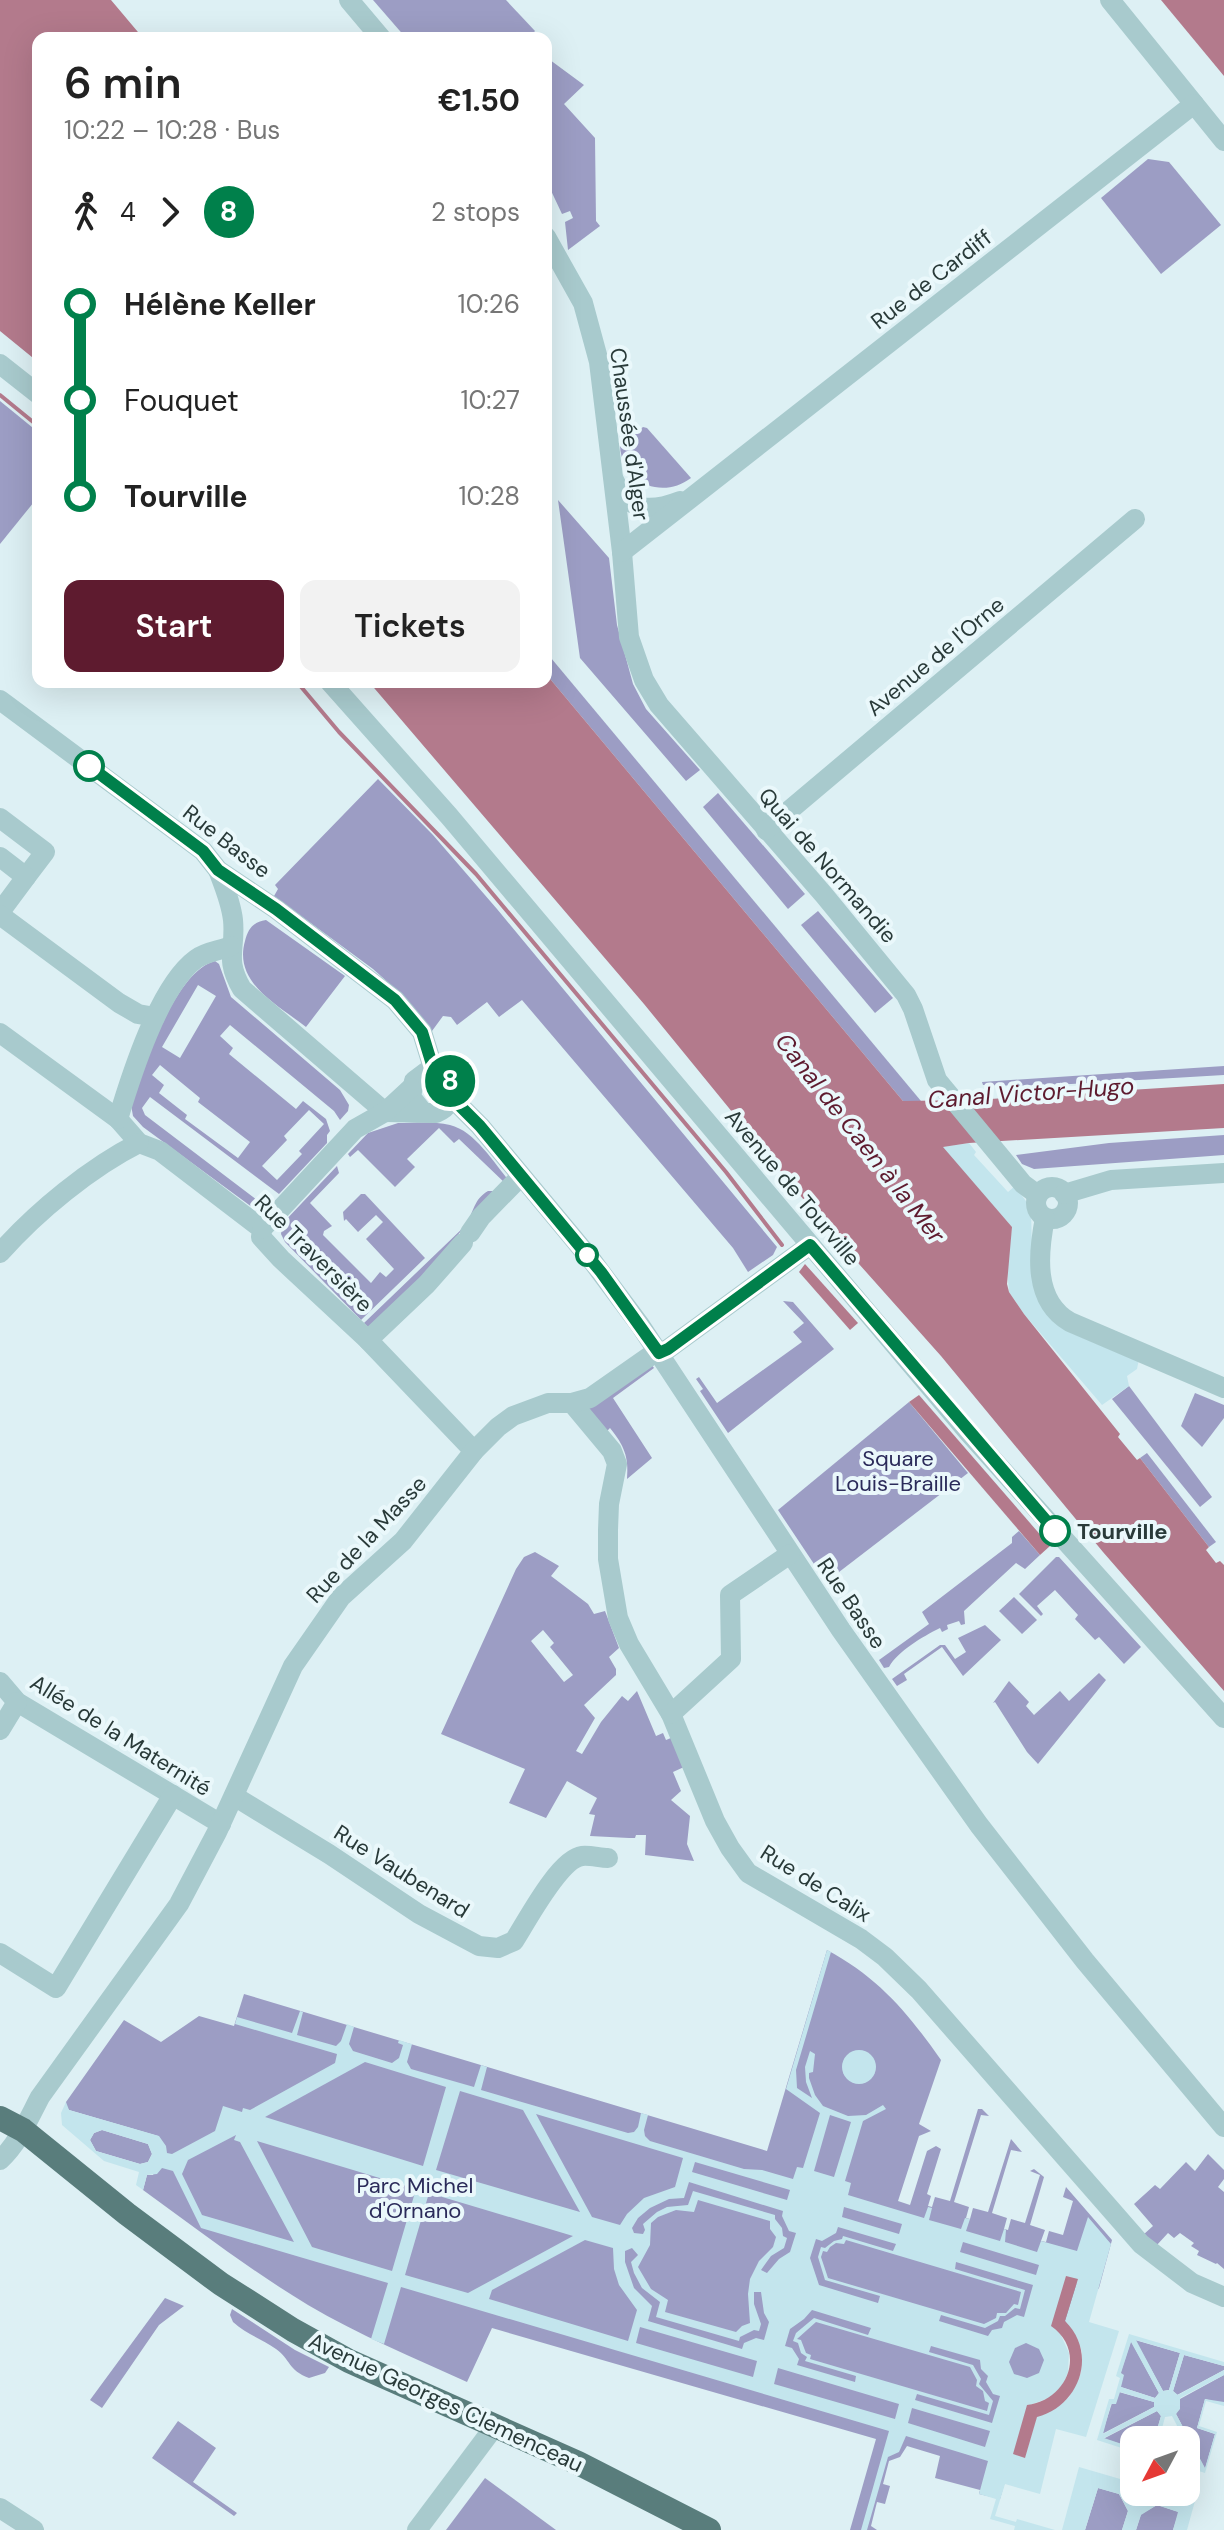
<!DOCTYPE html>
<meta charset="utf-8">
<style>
:root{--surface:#fff;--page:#f2f2f2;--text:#222;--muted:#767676;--accent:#5e1b2f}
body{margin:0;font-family:"DM Sans",sans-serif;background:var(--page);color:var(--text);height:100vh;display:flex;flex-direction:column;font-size:30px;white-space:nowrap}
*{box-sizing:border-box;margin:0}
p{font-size:26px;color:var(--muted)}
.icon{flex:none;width:44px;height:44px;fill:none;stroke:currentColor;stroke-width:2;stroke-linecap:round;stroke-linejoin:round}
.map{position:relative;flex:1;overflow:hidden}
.drawer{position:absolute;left:32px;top:32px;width:520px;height:656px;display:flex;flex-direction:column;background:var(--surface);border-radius:16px;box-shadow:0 8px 32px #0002}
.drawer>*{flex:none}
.badge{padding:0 16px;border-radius:26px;font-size:28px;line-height:52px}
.needle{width:52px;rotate:229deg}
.controls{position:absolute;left:1120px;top:2426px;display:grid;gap:16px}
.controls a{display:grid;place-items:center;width:80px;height:80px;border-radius:16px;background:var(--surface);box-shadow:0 8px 32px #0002;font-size:40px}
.map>.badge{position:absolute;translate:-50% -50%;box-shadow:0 0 0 4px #fff}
.legs{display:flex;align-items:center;gap:12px;height:88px;padding:0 32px;font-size:26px}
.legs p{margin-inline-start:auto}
.summary{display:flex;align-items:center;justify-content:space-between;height:136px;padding:0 32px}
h1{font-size:44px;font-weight:600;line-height:60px}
.cta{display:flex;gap:16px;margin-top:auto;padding:16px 32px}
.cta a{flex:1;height:92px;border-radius:16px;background:var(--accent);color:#fff;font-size:32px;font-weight:600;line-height:92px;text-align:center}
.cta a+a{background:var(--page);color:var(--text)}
ul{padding:0 32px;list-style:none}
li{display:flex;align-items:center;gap:28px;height:96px;font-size:30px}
li i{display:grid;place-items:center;width:12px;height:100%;margin:0 10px;background:currentColor}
li i::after{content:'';width:20px;height:20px;margin:-10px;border:6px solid;border-radius:50%;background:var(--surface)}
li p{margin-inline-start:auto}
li:first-child i{background:linear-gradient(#0000 50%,currentColor 0)}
li:last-child i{background:linear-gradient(currentColor 50%,#0000 0)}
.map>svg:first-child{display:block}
.green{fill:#9c9dc4;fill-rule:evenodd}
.plaza{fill:#c3e5ed;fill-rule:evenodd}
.water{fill:#b37a8c}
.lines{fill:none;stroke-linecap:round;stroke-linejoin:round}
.stream{stroke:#b37a8c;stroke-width:4}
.minor{stroke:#a8cacd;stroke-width:20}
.major{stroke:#597d7c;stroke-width:24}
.line-1-casing{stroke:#fff;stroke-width:18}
.line-1{stroke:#00804b;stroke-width:12}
.stop-1-dot{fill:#fff;stroke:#00804b;stroke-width:4}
.labels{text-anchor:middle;stroke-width:8;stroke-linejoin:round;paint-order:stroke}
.street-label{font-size:22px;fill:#293a39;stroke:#eaf8fb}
.park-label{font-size:22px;fill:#2b2b5a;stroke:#eaf8fb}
.stop-label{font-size:22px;font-weight:bold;fill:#293a39;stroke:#eaf8fb;text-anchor:start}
.water-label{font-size:24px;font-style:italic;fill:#5e1b2f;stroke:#eaf8fb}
</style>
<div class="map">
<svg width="1224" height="2530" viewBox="0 0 1224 2530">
<rect width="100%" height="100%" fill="#ddf0f4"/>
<g class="green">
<path d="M373 0H506L535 31 529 38H406Z"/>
<path d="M546 57 584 85 564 104 595 138 596 221 600 226 568 250 565 222 573 218 570 211 562 214 546 180Z"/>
<path d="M1148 159 1169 162 1221 225 1161 274 1101 198Z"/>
<path d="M0 401 38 432V497L0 544Z"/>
<path d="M643 427 647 428 691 478C662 500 622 483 620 446Z"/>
<path d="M558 500 609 558 617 625 633 684 646 709 700 770 686 781 580 658Z"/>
<path d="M546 652 921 1101H903L546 674Z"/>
<path d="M378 779 433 835 497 909 777 1247 773 1255 748 1272 733 1248 522 1000 499 1017 487 1002 457 1025 451 1017 443 1016 432 1031 401 994 373 969 274 896 278 889 275 885Z"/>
<path d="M718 793 805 894 788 909 703 807Z"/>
<path d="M818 911 893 998 875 1013 801 925Z"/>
<path d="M266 920 345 976 306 1027C278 1005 233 983 245 941 248 929 253 922 266 920Z"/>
<path d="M215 961 219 964 231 997 340 1090 349 1105 348 1111 340 1120 334 1111 230 1025 220 1036 233 1048 229 1054 296 1109 303 1101 326 1119 330 1131 327 1135V1143L279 1194 150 1097 142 1108 145 1115 257 1200 268 1205 260 1213 143 1127 133 1116 131 1105C144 1068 174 972 215 961ZM198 985 216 996 180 1058 162 1047ZM160 1065 200 1098 198 1102 250 1142 238 1158 185 1119 187 1115 159 1093 164 1085 152 1075ZM309 1110 324 1124 299 1151 302 1154 277 1180 262 1166 287 1140 284 1136Z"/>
<path d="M1224 1066V1075L1037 1086 983 1085 982 1082Z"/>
<path d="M398 1123C414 1123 433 1121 450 1125 475 1131 494 1163 510 1182L507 1185 459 1139 454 1143 439 1128 407 1159 415 1167 395 1187 358 1150 350 1157 348 1154 368 1133Z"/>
<path d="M1224 1135V1155L1034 1169 1022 1164 1016 1155 1109 1143Z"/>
<path d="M337 1166 339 1173 310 1203 332 1226 324 1231 323 1235 371 1283 380 1272 386 1277 394 1269 366 1239 383 1222 376 1215 358 1232 346 1219 344 1221 343 1212 361 1194H365L425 1258 361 1320 285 1242 281 1234 283 1223Z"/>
<path d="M488 1191H496L373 1332 364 1323 466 1225C474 1211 474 1199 488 1191Z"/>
<path d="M783 1301 793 1302 834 1349 728 1433 700 1391 703 1389 696 1379 699 1377 717 1403 802 1342 793 1332 804 1323Z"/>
<path d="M651 1364 654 1368 613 1398 652 1458 627 1479C629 1457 624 1445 610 1428L607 1431 585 1409Z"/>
<path d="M1129 1386 1212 1497 1200 1507 1112 1399Z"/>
<path d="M1195 1393 1224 1405V1418L1202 1447 1181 1426Z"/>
<path d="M909 1402 968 1473 826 1582 778 1510Z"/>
<path d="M1147 1453 1216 1542 1209 1547 1140 1458Z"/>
<path d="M1019 1531 1040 1555 1025 1569 1016 1563 964 1611 965 1624 961 1625 959 1621 947 1625 948 1629 942 1632 940 1628C922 1637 898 1651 889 1667L884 1668 879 1660 929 1624 922 1612 1012 1543V1537Z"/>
<path d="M535 1552 559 1566 551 1576 588 1604 594 1614 605 1611 619 1648 609 1657 616 1669V1675L584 1705 595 1718 576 1751 582 1754 601 1722 622 1696 628 1701 637 1691 656 1736 663 1733 666 1740 671 1738 684 1767 673 1772 681 1791 671 1800 690 1816 687 1844 694 1861 645 1855 646 1835H636L635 1838H629L590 1836 595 1815 589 1814 597 1798 567 1781 546 1818 509 1803 525 1769 441 1734 516 1569 524 1557ZM543 1630 554 1643 550 1647 573 1675 564 1682 531 1641Z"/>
<path d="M1056 1557H1059L1141 1647 1124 1664 1099 1637 1095 1640 1075 1619 1078 1615 1055 1590 1037 1606 1043 1614 1041 1616 1019 1594Z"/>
<path d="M1014 1597 1037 1620 1022 1634 999 1611Z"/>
<path d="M985 1625 1001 1640 963 1676 942 1647 904 1674 907 1680 897 1686 892 1679 940 1645H945L955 1659 966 1652 958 1638Z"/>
<path d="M1099 1673 1106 1680 1038 1764 1027 1752 995 1702 993 1703 1009 1681 1029 1702 1026 1706 1034 1715 1060 1691 1069 1701Z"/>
<path d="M827 1950C879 1978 908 2013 941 2060L919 2124 931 2131 919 2136 898 2201 910 2205 927 2151 936 2146 941 2149 927 2194 931 2196 928 2206 932 2207 935 2197 950 2201 978 2109H982L989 2116 981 2115 954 2202 969 2207 966 2218 970 2219 973 2208 988 2212 1011 2139 1022 2152 1011 2150 992 2213 1007 2218 1004 2229 1008 2230 1011 2219 1025 2223 1040 2175 1030 2171 1034 2169 1044 2177 1030 2225 1045 2230 1041 2241 1046 2242 1049 2231 1063 2235 1073 2201 1063 2197 1066 2187 1112 2240 1099 2288 1060 2333 1027 2405 1000 2499 979 2494 980 2490 935 2478 940 2456 907 2446 900 2457 889 2461 883 2484 890 2486 885 2504 877 2502 871 2526 877 2530H850L876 2439 492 2328 467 2382C414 2358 359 2335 308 2305 250 2270 197 2229 143 2190L147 2175H153L166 2147 158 2136 69 2110 66 2106V2102L124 2020 161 2042 199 2016 234 2026 244 1994 767 2151Z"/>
<path d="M102 2130 148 2144 152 2154 148 2162 140 2164 96 2151 90 2140 94 2133Z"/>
<path d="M1208 2154 1224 2170V2179L1218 2187 1224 2192V2269L1217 2263 1216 2264 1197 2255 1199 2251 1191 2246 1194 2243 1180 2233 1174 2238 1168 2233 1156 2246 1143 2235 1153 2226 1134 2204 1155 2185 1160 2189 1186 2162 1195 2171Z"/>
<path d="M165 2298 184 2306 159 2325 102 2408 90 2400Z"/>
<path d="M232 2309 295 2350 329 2367 325 2373 309 2378C288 2370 291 2360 276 2349 262 2339 246 2334 233 2322L230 2315Z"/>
<path d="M1135 2340 1180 2353 1169 2390 1163 2391Z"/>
<path d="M1131 2341 1159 2393 1155 2398 1121 2387 1120 2374Z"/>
<path d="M1184 2355 1224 2366V2370L1177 2395 1173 2391Z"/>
<path d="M1224 2375V2404L1205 2399 1197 2428 1215 2434 1205 2469 1176 2414 1180 2399Z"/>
<path d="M1119 2392 1154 2402V2407L1102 2434 1112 2403Z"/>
<path d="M1157 2411 1161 2416 1154 2440H1134V2448L1103 2439Z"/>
<path d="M178 2421 216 2448 193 2482 237 2513 234 2516 152 2458Z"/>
<path d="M485 2478 556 2530H446Z"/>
<path d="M1098 2488 1119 2494 1128 2511 1122 2530H1085Z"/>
<path d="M1157 2505 1179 2512 1173 2530H1136L1141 2514Z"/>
</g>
<g class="plaza">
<path d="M969 1143 976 1152 974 1155 1008 1192 1015 1186 1031 1208 1032 1253 1041 1299 1139 1359 1137 1369 1127 1376 1129 1386 1102 1405 1024 1314 1009 1292 1007 1266 1012 1227 942 1147Z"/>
<path d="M827 1950 831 1952 796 2070 797 2088 812 2098 806 2082 805 2067 810 2051 815 2054 813 2072 809 2073V2078L815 2095 823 2106 848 2116 866 2115 883 2105 886 2109 863 2121 845 2181 851 2183 848 2195 924 2218 928 2207 932 2208 929 2220 961 2229 965 2218 970 2219 966 2231 1000 2241 1004 2229 1006 2230 1005 2242 1037 2252 1041 2241 1077 2251 1088 2217 1111 2244 1089 2322 1119 2331 1086 2437 1056 2429 1040 2494 1005 2484 995 2516 1016 2522 1017 2519 1055 2530H1014L1015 2526 990 2519 996 2499 979 2494 988 2461 906 2436 899 2452 888 2457 867 2530H861L889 2431 401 2287 384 2344 371 2339 388 2283 201 2228 173 2171 162 2168 157 2174 147 2175 143 2190 136 2185 139 2172 104 2161 62 2125 61 2113 66 2102 69 2110 159 2136 166 2146 167 2153 172 2154 215 2131 223 2106 242 2112 243 2108 250 2110 335 2063 337 2054 235 2024 237 2017 292 2033 300 2011 303 2012 297 2035 336 2046 341 2041 347 2024 354 2027 349 2044 353 2051 392 2063 399 2058 403 2045 398 2043 399 2040 408 2043 412 2044 407 2062 411 2069 474 2087 481 2065 487 2067 481 2090 628 2133 634 2132 638 2127 641 2113 648 2115 644 2130 645 2136 650 2141 744 2169 762 2170 793 2179 797 2167 803 2168 820 2113 786 2089ZM365 2062 446 2087 423 2166 265 2117ZM460 2091 523 2110 580 2212 436 2170ZM536 2114 683 2158 675 2187 644 2198 627 2214 620 2225 592 2217ZM830 2115 851 2122 834 2177 814 2171ZM102 2130 148 2144 152 2154 148 2162 140 2164 96 2151 90 2140 94 2133ZM236 2135 234 2140 240 2142 294 2242 202 2215 182 2174 188 2160ZM257 2141 416 2189 392 2271 312 2247ZM695 2162 790 2190 787 2200 692 2172ZM689 2182 783 2211 782 2216 789 2231 796 2233 790 2252 779 2259 767 2273 761 2270 771 2256 784 2248 787 2238 783 2236 782 2228 775 2219V2215L693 2191 688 2205 667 2207 657 2212 643 2224 645 2230 643 2234 634 2233 632 2228 638 2218 650 2208 669 2199 684 2198ZM429 2193 573 2236 468 2293 405 2275ZM698 2200 770 2221V2229L776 2237 773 2247 759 2261 750 2279 748 2294 750 2323 742 2326 736 2332 665 2312 668 2300 651 2289 638 2267 650 2245 651 2223 658 2217 676 2210 694 2212ZM844 2207 902 2224 899 2234 842 2217ZM838 2227 896 2244 893 2251 843 2236 842 2239 834 2241 825 2248 821 2247 818 2257 825 2280 880 2296 878 2303 819 2285 810 2258 816 2239 822 2241 836 2233ZM585 2240 613 2248 614 2269 619 2285 637 2310 628 2341 489 2299 492 2290ZM846 2240 1021 2292 1018 2305 1014 2304 1006 2313H997L996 2318 984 2324 828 2278 821 2257 823 2251 827 2252 830 2247 836 2243 844 2244ZM963 2242 1039 2265 1036 2275 960 2252ZM632 2248 638 2255 631 2262 634 2273 642 2288 660 2302 656 2317 739 2341 740 2337 754 2330 759 2331 761 2324 754 2304V2292H761L764 2313 769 2322 764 2340 756 2338 744 2343 742 2349 648 2321 652 2306 634 2288 625 2262V2251ZM956 2262 1033 2285 1024 2317 1017 2315 1004 2322 1002 2328 992 2330 988 2336 939 2321 941 2315 985 2328 998 2321 1000 2316H1005L1015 2308 1020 2309 1025 2290 955 2269ZM1077 2282 1065 2321 1077 2338 1082 2352 1081 2373 1069 2397 1059 2406 1037 2416 1025 2457 1027 2406 1052 2397 1064 2383 1068 2372 1069 2353 1060 2333 1055 2328ZM812 2310 871 2328 868 2335 814 2318 796 2333 793 2341 798 2343 801 2353 807 2357 805 2361 856 2376 855 2382 797 2365 799 2359 792 2348 785 2346 790 2329 804 2319ZM816 2322 970 2367 977 2380 976 2386 983 2391 985 2401 989 2403 987 2411 810 2359 811 2355 806 2353 801 2340 797 2339ZM640 2327 757 2361 753 2377 636 2343ZM1026 2343 1039 2349 1044 2360 1039 2373 1027 2378 1014 2374 1009 2362 1015 2348ZM931 2346 980 2360 981 2369 988 2376 986 2382 993 2394 1000 2396 992 2423 915 2400 917 2394 989 2415 993 2401 979 2384 981 2379 973 2365 929 2352ZM778 2368 899 2404 895 2419 774 2384ZM912 2408 990 2431 985 2447 908 2423Z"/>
<circle cx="859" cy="2067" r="17"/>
<path d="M1129 2334 1224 2362V2366L1184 2355 1173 2391 1178 2395 1224 2370V2375L1180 2398V2409L1176 2414 1205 2468 1215 2434 1197 2428 1205 2399 1224 2402V2406L1206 2401 1199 2426 1217 2432 1205 2473 1186 2467V2465L1199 2468 1172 2416 1165 2417 1159 2440H1154L1161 2416 1157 2411 1104 2438 1134 2448V2452L1097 2440 1109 2399H1114L1120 2378 1116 2376ZM1136 2340 1180 2353 1169 2390 1163 2391ZM1131 2342 1159 2393 1155 2398 1121 2387 1124 2375 1121 2373ZM1120 2392 1154 2402V2407L1103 2434 1111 2404H1116Z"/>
<path d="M1079 2467 1134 2483V2492H1164L1195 2501 1187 2530H1173L1178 2512 1157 2505 1141 2515 1136 2530H1122L1128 2511 1123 2501 1119 2494 1098 2488 1085 2530H1062Z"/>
</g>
<g class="water">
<path d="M0 0H111L143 38H38V362L0 331Z"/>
<path d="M1161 0H1224V76Z"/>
<path d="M546 674 903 1101 974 1100 1224 1084V1128L969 1143 943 1147 1012 1227 1007 1284 1009 1292 1024 1314 1120 1434 1118 1437 1137 1460 1140 1458 1209 1547 1206 1550 1216 1563 1220 1561 1224 1565V1691L1103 1552 941 1356 826 1227 644 1004 369 682H546Z"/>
<path d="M805 1264 858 1323 850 1330 799 1272Z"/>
<path d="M919 1395 1050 1546 1040 1555 909 1402Z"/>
<path d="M1066 2276 1078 2279 1065 2321C1098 2353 1080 2406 1037 2417L1025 2458 1013 2454 1027 2405C1068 2400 1087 2351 1051 2326Z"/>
</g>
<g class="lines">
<g class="stream">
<path d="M0 395 38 426"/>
<path d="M297 682 339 732 476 874 726 1172 782 1245"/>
</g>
<g class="minor">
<path d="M349 0 381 38"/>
<path d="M1110 0 1224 141"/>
<path d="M546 237 583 303 599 362 622 552 629 637 644 680 659 705 824 895 906 995 913 1009 937 1080 1023 1184 1038 1195"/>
<path d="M0 364 38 394"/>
<path d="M614 480C629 513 651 512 680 501"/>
<path d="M622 552 1194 104"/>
<path d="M330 682 449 816 968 1432 1224 1718"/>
<path d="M0 700 203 851 218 870 276 909 395 1000 422 1032 434 1071"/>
<path d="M0 818 45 852 26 877"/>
<path d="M766 830 1135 519"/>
<path d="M0 857 26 877 0 912"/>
<path d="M218 870C224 886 231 902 233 920 236 950 224 958 242 989L385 1112"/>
<path d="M0 915 119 1003 138 1014 155 1017"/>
<path d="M0 1033 118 1119 139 1143 160 1151 262 1229 261 1237 281 1259 368 1340 474 1451"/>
<path d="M453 1099 480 1126 593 1262 640 1325 841 1630 979 1825 1085 1961 1224 2127"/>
<path d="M385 1112 436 1113C463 1102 455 1068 426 1072L414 1081 411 1097 422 1111"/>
<path d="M118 1119C131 1076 159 986 196 959 207 951 219 951 231 946"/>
<circle cx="1052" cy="1203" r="16"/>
<path d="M1064 1194 1111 1180 1224 1173"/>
<path d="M1045 1218C1038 1253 1033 1301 1070 1322L1224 1388"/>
<path d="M262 1229 355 1129 385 1112 411 1088"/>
<path d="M470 1233 481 1217 521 1176"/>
<path d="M0 1253C36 1212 91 1167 139 1143"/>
<path d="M368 1340 427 1284 463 1243"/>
<path d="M572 1403 612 1451 617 1464 609 1504 608 1530V1559L618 1618 629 1644 671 1714 715 1821 730 1848 748 1873 861 1939 885 1957 919 1990 1141 2244 1192 2283 1224 2297"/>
<path d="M0 1682 17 1702 221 1824"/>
<path d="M671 1714 731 1659 730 1595 790 1554"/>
<path d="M0 1730 17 1702"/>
<path d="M234 1796 329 1854 419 1914 479 1946 498 1948 514 1941C527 1921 559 1859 582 1856 590 1855 600 1858 608 1858"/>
<path d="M0 1953 56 1988 173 1795"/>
<path d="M0 2160C18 2144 29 2118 40 2097L179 1904 217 1832 293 1666 341 1597 403 1541 474 1451 498 1427 513 1416 548 1403H572L590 1398 650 1356 668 1349 810 1245"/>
<path d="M0 2508 34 2530"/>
<path d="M417 2530 495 2426"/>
</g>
<path class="major" d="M0 2118 23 2130 127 2214 221 2284 293 2330 349 2361 578 2463 709 2530"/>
</g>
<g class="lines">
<g class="line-1-casing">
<path id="line-1" d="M89 766 203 851 218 870 276 909 395 1000 422 1032 434 1071 450 1080 453 1099 480 1126 601 1272 659 1353 668 1349 810 1245 1055 1531"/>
</g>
<use href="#line-1" class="line-1"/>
</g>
<g class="stop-1-dot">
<circle cx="89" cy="766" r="14"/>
<circle cx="587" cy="1255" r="10"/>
<circle cx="1055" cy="1531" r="14"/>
</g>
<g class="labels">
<g class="street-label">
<text transform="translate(931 279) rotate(-38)" y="8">Rue de Cardiff</text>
<text transform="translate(630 434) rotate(82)" y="8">Chaussée d'Alger</text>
<text transform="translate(935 656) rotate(-40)" y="8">Avenue de l'Orne</text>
<text transform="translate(227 841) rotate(38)" y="8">Rue Basse</text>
<text transform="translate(828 865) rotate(49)" y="8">Quai de Normandie</text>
<text transform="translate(793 1187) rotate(50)" y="8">Avenue de Tourville</text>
<text transform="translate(314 1253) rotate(45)" y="8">Rue Traversière</text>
<text transform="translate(366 1539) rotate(-47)" y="8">Rue de la Masse</text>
<text transform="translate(852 1603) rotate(56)" y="8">Rue Basse</text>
<text transform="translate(121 1735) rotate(32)" y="8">Allée de la Maternité</text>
<text transform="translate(402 1871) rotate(32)" y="8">Rue Vaubenard</text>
<text transform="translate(816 1883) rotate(32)" y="8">Rue de Calix</text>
<text transform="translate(446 2402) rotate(25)" y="8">Avenue Georges Clemenceau</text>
</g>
<g class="park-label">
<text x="898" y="1466">Square<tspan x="898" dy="25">Louis-Braille</tspan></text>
<text x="415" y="2193">Parc Michel<tspan x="415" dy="25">d'Ornano</tspan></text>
</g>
<g class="stop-label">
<text x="1077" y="1539">Tourville</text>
</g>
<g class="water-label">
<text transform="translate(1031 1093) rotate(-4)" y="8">Canal Victor-Hugo</text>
<text transform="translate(860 1138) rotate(52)" y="8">Canal de Caen à la Mer</text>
</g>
</g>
</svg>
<div class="controls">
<a><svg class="needle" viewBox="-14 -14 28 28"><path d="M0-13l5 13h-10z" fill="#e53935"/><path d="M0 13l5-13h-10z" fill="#767676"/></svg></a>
</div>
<b class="badge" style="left:450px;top:1081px;background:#00804b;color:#fff">8</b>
<section class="drawer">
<div class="summary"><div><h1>6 min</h1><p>10:22 – 10:28 · Bus</p></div><b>€1.50</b></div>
<div class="legs"><svg class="icon" aria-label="walk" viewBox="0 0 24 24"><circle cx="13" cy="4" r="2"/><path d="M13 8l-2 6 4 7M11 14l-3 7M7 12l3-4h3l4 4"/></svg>4<svg class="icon" aria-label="forward" viewBox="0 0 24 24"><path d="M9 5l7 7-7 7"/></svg><b class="badge" style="background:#00804b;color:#fff">8</b><p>2 stops</p></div>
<ul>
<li><i style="color:#00804b"></i><b>Hélène Keller</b><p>10:26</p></li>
<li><i style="color:#00804b"></i><span>Fouquet</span><p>10:27</p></li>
<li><i style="color:#00804b"></i><b>Tourville</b><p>10:28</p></li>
</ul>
<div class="cta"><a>Start</a><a>Tickets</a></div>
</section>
</div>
